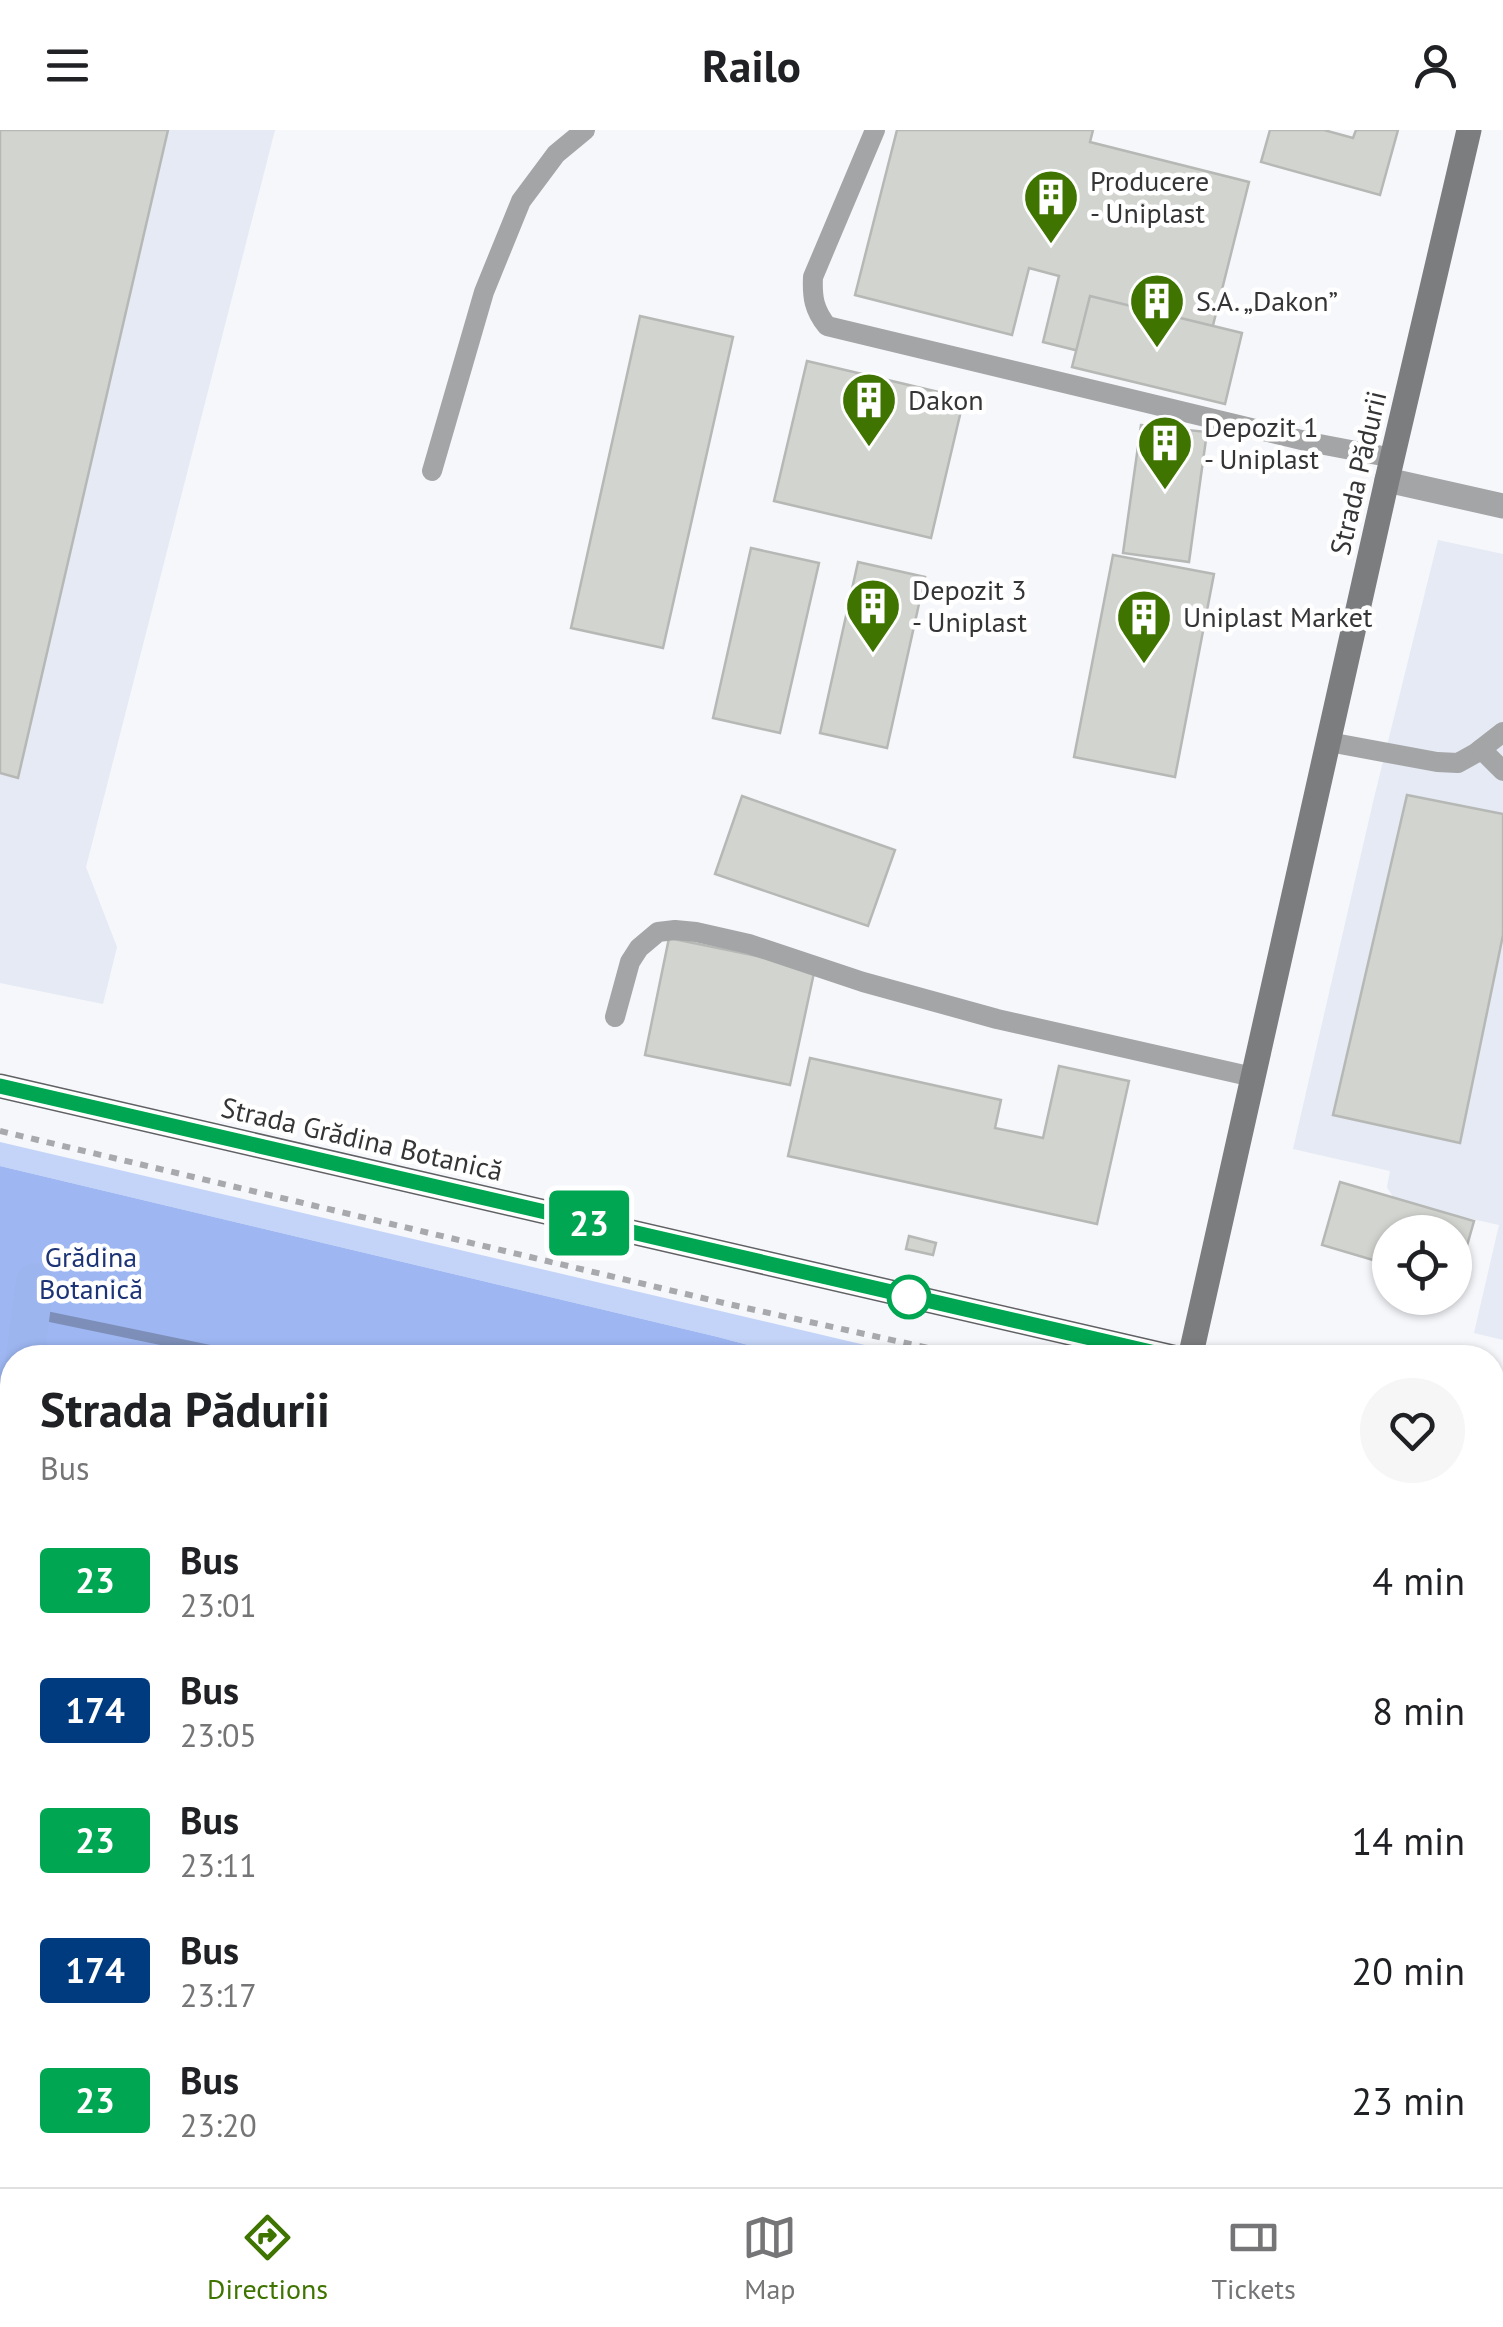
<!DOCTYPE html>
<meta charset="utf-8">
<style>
:root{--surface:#fff;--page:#f6f6f6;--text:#202124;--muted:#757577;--line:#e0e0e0;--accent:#3f7400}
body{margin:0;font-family:"PT Sans",sans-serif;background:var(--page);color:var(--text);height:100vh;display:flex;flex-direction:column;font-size:38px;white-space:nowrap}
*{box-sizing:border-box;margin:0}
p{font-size:32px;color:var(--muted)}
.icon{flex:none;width:55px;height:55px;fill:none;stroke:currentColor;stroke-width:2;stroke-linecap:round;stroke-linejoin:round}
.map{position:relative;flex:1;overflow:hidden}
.side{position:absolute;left:0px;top:1215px;width:1505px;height:842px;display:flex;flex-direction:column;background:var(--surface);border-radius:40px 40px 0 0;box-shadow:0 2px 8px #0004}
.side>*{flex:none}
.badge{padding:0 20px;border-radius:8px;font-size:35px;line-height:65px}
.controls{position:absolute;left:1372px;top:1085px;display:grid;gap:20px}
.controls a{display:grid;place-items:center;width:100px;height:100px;border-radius:50%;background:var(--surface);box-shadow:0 2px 8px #0004;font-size:50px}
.map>.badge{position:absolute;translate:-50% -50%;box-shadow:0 0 0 5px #fff}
.round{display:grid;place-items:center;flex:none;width:105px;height:105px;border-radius:52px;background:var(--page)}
.overview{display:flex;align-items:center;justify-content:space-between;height:170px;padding:0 40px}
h1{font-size:48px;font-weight:600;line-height:75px}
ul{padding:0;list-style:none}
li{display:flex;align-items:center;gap:30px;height:130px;padding:0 40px}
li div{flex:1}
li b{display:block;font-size:38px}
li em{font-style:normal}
li .badge{min-width:110px;font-weight:700;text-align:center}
header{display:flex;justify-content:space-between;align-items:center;height:130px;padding:0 40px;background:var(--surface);font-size:45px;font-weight:600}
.menu{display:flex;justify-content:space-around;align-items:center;height:140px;border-top:2px solid var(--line);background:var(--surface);font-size:28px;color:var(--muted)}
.menu a{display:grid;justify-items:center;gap:5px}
.menu .selected{color:var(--accent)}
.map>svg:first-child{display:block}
.built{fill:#e5eaf4}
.green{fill:#c3d4f8}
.forest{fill:#9eb7f2}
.water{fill:#9cb5ef;stroke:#7d8fb8;stroke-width:2.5}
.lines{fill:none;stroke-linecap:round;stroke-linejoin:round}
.stream{stroke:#7d8fb8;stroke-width:10}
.canal{stroke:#9cb5ef;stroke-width:38}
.building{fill:#d2d4d0;stroke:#b6b8b5;stroke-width:2.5}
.path{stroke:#a8a9ac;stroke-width:6;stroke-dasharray:8 8;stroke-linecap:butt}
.service{stroke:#a4a5a6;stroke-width:20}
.minor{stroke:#a4a5a6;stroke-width:25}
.secondary{stroke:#7c7d7f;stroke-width:25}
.primary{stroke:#606164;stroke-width:25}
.line-casing{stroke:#fff;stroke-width:22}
.line{stroke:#00a651;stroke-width:15}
.stop-dot{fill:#fff;stroke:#00a651;stroke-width:5}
.labels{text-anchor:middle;stroke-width:9;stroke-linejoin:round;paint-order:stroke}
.poi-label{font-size:28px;fill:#353537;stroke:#fff;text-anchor:start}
.street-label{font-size:28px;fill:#353537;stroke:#fff}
.park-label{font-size:28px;fill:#1d3477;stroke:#fff}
</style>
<header><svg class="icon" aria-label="menu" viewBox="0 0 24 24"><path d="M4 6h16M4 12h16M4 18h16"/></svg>Railo<svg class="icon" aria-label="person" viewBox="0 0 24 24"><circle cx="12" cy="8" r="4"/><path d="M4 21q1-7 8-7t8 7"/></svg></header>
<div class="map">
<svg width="1503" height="2057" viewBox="0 0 1503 2057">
<rect width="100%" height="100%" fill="#f6f7fb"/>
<g class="built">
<path d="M0 0H275L86 737 117 817 103 874 0 853Z"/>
<path d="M1438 410 1503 424V1210L1474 1203 1499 1095 1396 1072 1387 1057 1390 1041 1293 1019 1374 668Z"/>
<path d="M1493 1365 1503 1368V2057H1397L1393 2045H1492Z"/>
</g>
<g class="green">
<path d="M0 1012 865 1215 860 1227H793L718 1207 0 1036Z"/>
<path d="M1207 2045H1308L1312 2057H1213Z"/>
</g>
<path class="forest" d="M0 1036 718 1207 793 1227 12 1228V2045H1050L1054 2057H0Z"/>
<path class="water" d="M0 1539 12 1541V2045H245L240 2057H0Z"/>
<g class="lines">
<g class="stream">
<path d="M31 1183 224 1223 228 1228"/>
<path d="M26 1218 69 1228"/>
<path d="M464 2045 471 2057"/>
</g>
<path class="canal" d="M25 1228 35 1152"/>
</g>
<g class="building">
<path d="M0 0H168L18 648 0 643Z"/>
<path d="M897 0H1093L1090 12 1249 52 1199 251 1043 212 1059 146 1029 138 1012 205 855 165Z"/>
<path d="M1270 0H1324L1353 8 1356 0H1398L1380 65 1261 32Z"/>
<path d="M1090 166 1242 203 1225 274 1072 237Z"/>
<path d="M640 186 733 207 663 518 571 498Z"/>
<path d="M807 231 964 268 931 408 774 371Z"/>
<path d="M1141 295 1207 302 1189 432 1123 423Z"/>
<path d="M751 418 819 433 780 603 713 588Z"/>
<path d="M1113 425 1214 444 1175 647 1074 627Z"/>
<path d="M858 432 925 447 887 618 820 603Z"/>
<path d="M1407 665 1503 684V805L1460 1013 1333 985Z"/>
<path d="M742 666 895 720 868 796 715 744Z"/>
<path d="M669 808 815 838 790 955 645 925Z"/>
<path d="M810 928 1001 970 995 998 1043 1008 1059 936 1129 951 1097 1094 788 1026Z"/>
<path d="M1340 1052 1474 1091 1456 1154 1455 1102H1390V1135L1322 1115Z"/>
<path d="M909 1106 936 1113 933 1125 906 1119Z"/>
<path d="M0 1448 12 1453V1499L0 1494Z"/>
<path d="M1492 1599H1503V1638L1492 1639Z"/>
<path d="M1503 1946V2009L1492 2007V1992Z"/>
</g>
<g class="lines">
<g class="path">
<path d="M0 1001 728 1174 974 1228"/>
<path d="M1492 1344 1503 1346"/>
<path d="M0 1443 12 1448"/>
<path d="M0 1498 12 1503"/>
<path d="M442 2045 450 2057"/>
<path d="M1201 2045 1207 2057"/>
</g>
<g class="service">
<path d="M875 0 813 147C812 167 814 180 827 196L1314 313 1393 328"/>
<path d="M432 341 484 162 521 71 556 24 585 0"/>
<path d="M1329 612 1437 632 1458 633 1476 623 1503 602"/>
<path d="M1481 619 1503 641"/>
<path d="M615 887 630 832 639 818 658 802 675 800 696 802 749 814 863 852 997 889 1253 947"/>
<path d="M1066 2045 1070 2057"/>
</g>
<g class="minor">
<path d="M1387 350 1503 376"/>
<path d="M1329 2045 1333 2057"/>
</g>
<path class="secondary" d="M1190 1228 1387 350 1469 0"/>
<g class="primary">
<path d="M0 956 1177 1228"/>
<path d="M1492 1299 1503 1301"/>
</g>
</g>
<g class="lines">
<g class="line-casing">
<path id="line" d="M0 956 1177 1228"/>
</g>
<use href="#line" class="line"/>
</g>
<defs>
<g id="building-pin" transform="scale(2.875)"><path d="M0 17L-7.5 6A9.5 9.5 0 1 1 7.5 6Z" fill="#3f7400" stroke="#fff"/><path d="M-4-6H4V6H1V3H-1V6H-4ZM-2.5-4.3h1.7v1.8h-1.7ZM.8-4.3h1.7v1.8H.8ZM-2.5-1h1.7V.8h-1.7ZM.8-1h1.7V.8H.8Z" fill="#fff"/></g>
</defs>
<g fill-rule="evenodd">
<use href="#building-pin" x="1051" y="67"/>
<use href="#building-pin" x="1157" y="171"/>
<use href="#building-pin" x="869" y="270"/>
<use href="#building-pin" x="1165" y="313"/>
<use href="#building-pin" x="873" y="476"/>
<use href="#building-pin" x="1144" y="487"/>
</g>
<circle class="stop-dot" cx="909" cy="1167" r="20"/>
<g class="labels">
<g class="poi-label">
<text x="1090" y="61">Producere<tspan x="1090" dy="32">- Uniplast</tspan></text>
<text x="1196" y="181">S.A. „Dakon”</text>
<text x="908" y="280">Dakon</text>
<text x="1204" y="307">Depozit 1<tspan x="1204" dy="32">- Uniplast</tspan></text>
<text x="912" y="470">Depozit 3<tspan x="912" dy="32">- Uniplast</tspan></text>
<text x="1183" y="497">Uniplast Market</text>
</g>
<g class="street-label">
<text transform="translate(1358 343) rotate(-77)" y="10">Strada Pădurii</text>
<text transform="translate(362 1009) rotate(13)" y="10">Strada Grădina Botanică</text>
</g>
<g class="park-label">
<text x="91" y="1137">Grădina<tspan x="91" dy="32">Botanică</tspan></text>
</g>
</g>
</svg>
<div class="controls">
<a><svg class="icon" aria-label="locate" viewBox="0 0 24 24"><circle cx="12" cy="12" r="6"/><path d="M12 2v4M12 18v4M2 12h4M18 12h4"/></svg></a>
</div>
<b class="badge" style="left:589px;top:1093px;background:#00a651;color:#fff">23</b>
<section class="side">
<div class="overview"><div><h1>Strada Pădurii</h1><p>Bus</p></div><a class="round"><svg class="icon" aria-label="heart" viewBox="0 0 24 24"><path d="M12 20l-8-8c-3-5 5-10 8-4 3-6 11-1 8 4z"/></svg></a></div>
<ul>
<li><span class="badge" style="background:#00a651;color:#fff">23</span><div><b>Bus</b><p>23:01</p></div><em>4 min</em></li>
<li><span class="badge" style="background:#003b80;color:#fff">174</span><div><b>Bus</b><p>23:05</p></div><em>8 min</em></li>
<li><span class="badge" style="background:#00a651;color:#fff">23</span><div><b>Bus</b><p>23:11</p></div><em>14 min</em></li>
<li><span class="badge" style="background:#003b80;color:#fff">174</span><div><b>Bus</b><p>23:17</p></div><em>20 min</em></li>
<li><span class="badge" style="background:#00a651;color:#fff">23</span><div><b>Bus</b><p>23:20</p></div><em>23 min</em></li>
</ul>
</section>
</div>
<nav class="menu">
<a class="selected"><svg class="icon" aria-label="directions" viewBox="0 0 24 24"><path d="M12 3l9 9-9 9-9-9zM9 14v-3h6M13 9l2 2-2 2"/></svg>Directions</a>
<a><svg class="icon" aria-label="map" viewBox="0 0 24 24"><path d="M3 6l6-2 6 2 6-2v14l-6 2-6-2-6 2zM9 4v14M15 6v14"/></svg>Map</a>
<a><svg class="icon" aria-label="tickets" viewBox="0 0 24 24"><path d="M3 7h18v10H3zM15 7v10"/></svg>Tickets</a>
</nav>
